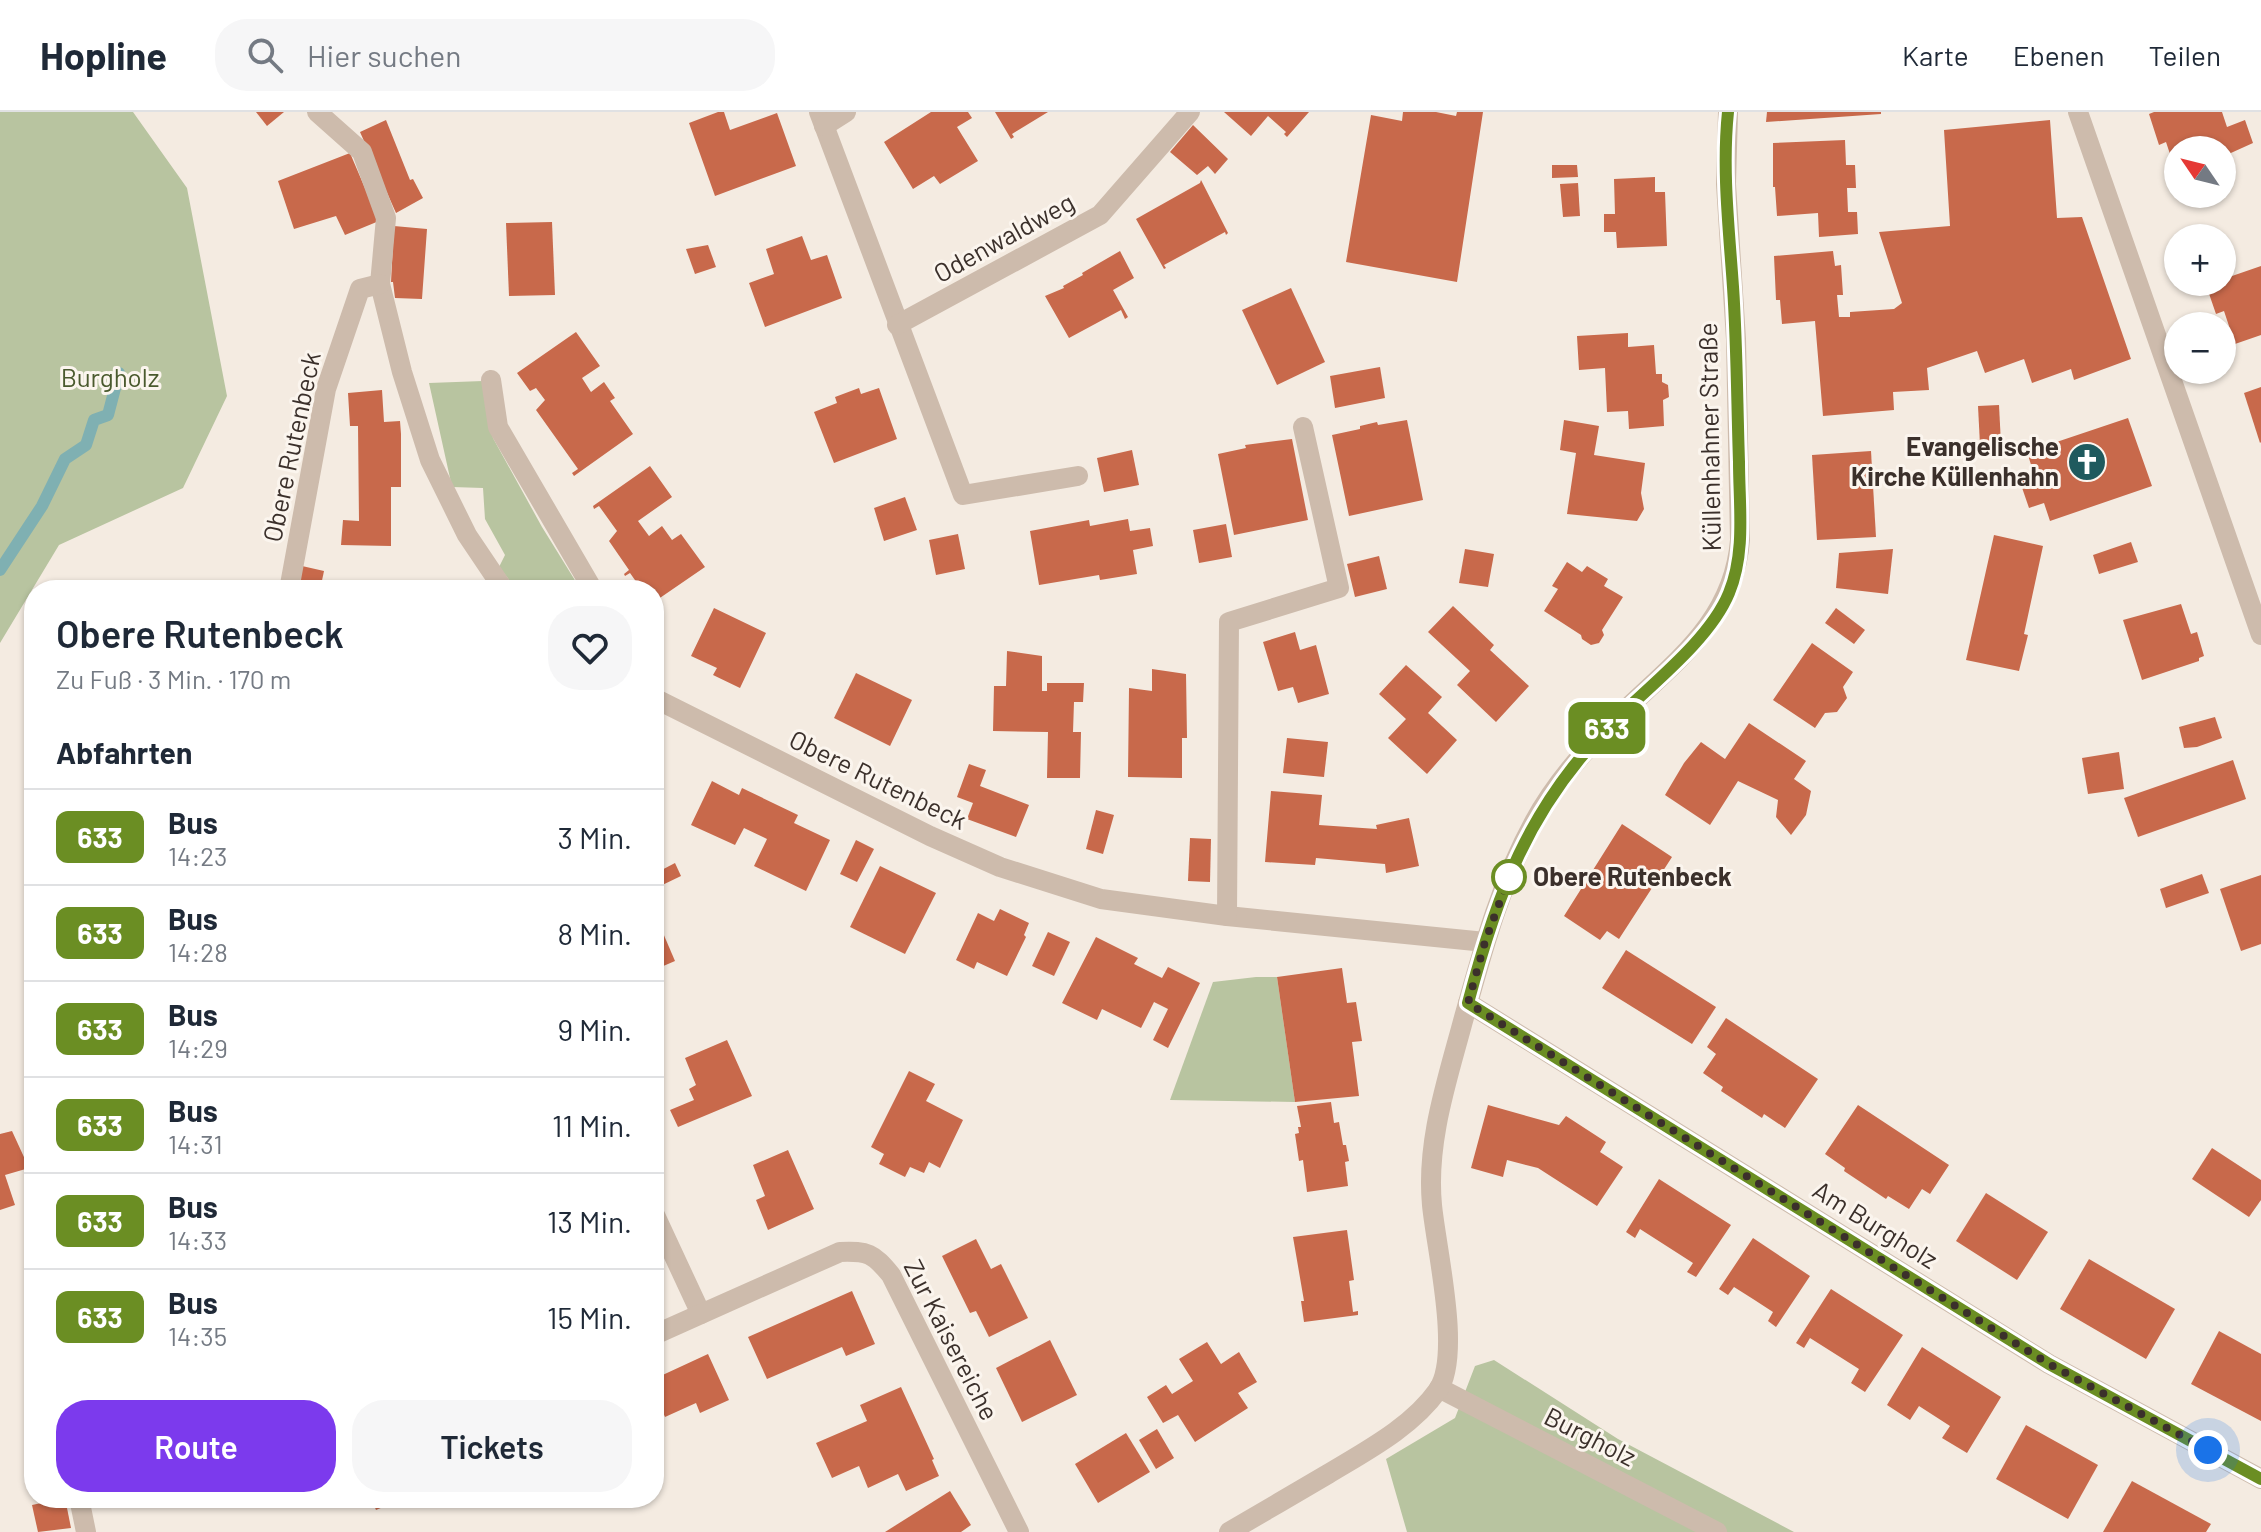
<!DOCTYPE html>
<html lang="de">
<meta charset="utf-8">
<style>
:root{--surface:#fff;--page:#f6f6f7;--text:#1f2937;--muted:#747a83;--line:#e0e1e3;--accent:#7c3aed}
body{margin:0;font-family:Barlow,sans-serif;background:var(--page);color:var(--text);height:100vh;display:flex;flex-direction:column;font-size:30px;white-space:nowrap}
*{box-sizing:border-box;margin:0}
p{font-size:26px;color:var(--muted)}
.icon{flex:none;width:44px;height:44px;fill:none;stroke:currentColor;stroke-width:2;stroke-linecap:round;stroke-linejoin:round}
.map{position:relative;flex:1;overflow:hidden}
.drawer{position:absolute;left:24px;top:468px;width:640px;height:928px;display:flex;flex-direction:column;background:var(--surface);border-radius:32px;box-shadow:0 2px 6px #0004}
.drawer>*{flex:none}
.badge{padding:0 16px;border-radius:12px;font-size:28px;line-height:52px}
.needle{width:52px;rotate:305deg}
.controls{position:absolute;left:2164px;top:24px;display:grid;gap:16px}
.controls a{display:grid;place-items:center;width:72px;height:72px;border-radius:50%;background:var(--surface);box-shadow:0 2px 6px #0004;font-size:40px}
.you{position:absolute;width:40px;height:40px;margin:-20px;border:6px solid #fff;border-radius:50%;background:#1a73e8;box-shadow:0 0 0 12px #1a73e833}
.map>.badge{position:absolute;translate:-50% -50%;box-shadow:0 0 0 4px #fff}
h2{padding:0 32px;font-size:30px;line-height:72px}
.round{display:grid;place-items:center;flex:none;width:84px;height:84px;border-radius:32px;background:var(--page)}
.head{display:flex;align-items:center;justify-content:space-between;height:136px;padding:0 32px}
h1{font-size:38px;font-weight:600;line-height:60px}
.primary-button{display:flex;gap:16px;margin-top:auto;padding:16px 32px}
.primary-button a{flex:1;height:92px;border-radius:32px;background:var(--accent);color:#fff;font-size:32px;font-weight:600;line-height:92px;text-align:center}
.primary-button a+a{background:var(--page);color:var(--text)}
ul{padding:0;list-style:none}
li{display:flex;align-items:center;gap:24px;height:96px;padding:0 32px;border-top:2px solid var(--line)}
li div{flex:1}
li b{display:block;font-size:30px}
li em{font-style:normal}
li .badge{min-width:88px;font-weight:700;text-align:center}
header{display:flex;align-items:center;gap:48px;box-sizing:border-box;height:112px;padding:0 40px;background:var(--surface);border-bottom:2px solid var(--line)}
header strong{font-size:38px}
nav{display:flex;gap:44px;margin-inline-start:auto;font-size:28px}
.search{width:560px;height:72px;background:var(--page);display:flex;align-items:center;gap:20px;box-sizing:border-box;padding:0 28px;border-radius:32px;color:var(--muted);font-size:30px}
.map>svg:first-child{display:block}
.green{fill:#b8c4a0}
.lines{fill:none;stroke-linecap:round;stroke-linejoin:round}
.stream{stroke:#7fb0b2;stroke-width:12}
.building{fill:#c8694b}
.minor{stroke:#cdbbac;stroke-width:20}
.line-casing{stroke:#fff;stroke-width:18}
.line{stroke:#6b8e23;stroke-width:12}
.walk{stroke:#3b302b;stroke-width:8;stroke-dasharray:0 14.4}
.stop-dot{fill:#fff;stroke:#6b8e23;stroke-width:4}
.labels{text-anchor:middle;stroke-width:6;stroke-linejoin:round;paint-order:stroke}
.street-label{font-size:26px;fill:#3b302b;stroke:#fbf5ee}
.park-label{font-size:26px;fill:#4a5a2e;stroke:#fbf5ee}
.poi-label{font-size:26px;font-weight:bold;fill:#3b302b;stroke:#fbf5ee;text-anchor:end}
.stop-label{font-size:26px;font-weight:bold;fill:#3b302b;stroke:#fbf5ee;text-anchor:start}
</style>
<header>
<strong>Hopline</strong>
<div class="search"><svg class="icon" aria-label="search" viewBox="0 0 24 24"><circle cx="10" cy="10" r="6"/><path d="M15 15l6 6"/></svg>Hier suchen</div>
<nav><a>Karte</a><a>Ebenen</a><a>Teilen</a></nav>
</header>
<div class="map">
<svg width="2261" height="1420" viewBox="0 0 2261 1420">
<rect width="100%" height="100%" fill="#f4ebe1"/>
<g class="green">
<path d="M0 0H133L187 76 227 284 183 376 59 433 0 531Z"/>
<path d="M483 269 493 326 542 415 581 478H517L499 455 505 443 485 407 483 376 452 375 429 271Z"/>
<path d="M1256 865H1277L1295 990 1170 988 1213 870Z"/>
<path d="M1494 1248 1618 1327 1794 1420H1407L1386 1347 1455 1306 1475 1254Z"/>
</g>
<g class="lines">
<path class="stream" d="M0 458 42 394 65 347 86 333 94 308 108 303 119 261"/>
</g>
<g class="building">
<path d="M256 0H284L267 14Z"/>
<path d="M718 0H724L730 18 777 1 796 54 715 84 689 11Z"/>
<path d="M931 0H968L972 6 957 15 978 49 940 72 934 64 913 77 884 30Z"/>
<path d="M995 0H1048L1012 22 1014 25 1011 27Z"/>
<path d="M1224 0H1309L1287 25 1284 22 1286 20 1268 4 1251 24Z"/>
<path d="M1403 0H1436L1456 4 1457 0H1483L1457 170 1346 150 1371 3 1402 9Z"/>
<path d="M1767 0H1881V2L1766 10Z"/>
<path d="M2154 0H2222L2227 15 2245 8 2253 31 2222 45V38H2178V59L2176 60 2166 30 2159 33 2149 2Z"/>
<path d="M386 8 410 68 413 67 423 86 396 101 360 20Z"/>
<path d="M2050 8 2057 106 2082 105 2131 247 2074 268 2071 257 2032 271 2024 247 1985 261 1977 239 1927 256 1929 278 1893 280 1894 298 1823 304 1815 209 1782 212 1780 188H1776L1774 144 1833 139 1835 154 1841 153 1843 183H1837L1839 205H1850V200L1894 197 1902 191 1879 120 1950 114 1944 18Z"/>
<path d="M1193 13 1228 47 1215 62 1208 54 1197 63 1170 40Z"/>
<path d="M1845 28 1846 53H1855L1856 76H1847L1848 100H1857L1858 122 1819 125 1818 101 1777 104 1775 75H1773V31Z"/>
<path d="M350 41 379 109 345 123 336 104 294 117 278 69Z"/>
<path d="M1552 53H1577L1578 65 1552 66Z"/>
<path d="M1655 65V80H1665L1667 134 1617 136 1616 120H1604V102H1615L1614 67Z"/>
<path d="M1201 68 1228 121 1226 123 1225 120 1164 153 1166 156 1164 157 1136 107 1200 71Z"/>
<path d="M1578 71 1580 104 1563 105 1560 72Z"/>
<path d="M552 110 555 183 509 184 506 111Z"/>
<path d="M394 114 427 117 422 187 395 186 393 170H391Z"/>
<path d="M802 124 811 148 827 143 842 186 765 215 749 171 774 162 766 137Z"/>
<path d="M708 133 716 155 695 162 686 137Z"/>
<path d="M1120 139 1134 166 1113 178 1128 205 1125 207 1121 198 1069 226 1045 184 1064 176 1063 174 1083 163 1082 161Z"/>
<path d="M2261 154V223L2235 232 2224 199 2216 202 2206 173Z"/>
<path d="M1291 176 1325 250 1277 273 1242 198Z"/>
<path d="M576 220 600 254 582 266 591 280 604 270 615 286 610 289 633 322 574 364 572 361 578 357 536 298 545 288 536 276 530 279 517 261Z"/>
<path d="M1628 221V235L1654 233 1656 262H1662V270L1668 273 1669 285 1663 288 1664 314 1629 317 1628 299 1607 300 1605 256 1579 258 1577 224Z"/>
<path d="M1380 255 1385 286 1335 296 1330 264Z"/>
<path d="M2261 275V330L2260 331 2244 281Z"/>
<path d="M859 276 861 282 879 276 897 327 834 351 814 300 837 291 835 285Z"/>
<path d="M382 278 384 310 400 309 401 322V375H391V434L341 433 343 408 359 409 358 314H350L348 281Z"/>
<path d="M1999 293 2001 332 1980 333 1978 294Z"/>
<path d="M2128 306 2152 374 2050 409 2044 391 2029 396 2018 364 2033 359 2027 340Z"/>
<path d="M1407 308 1423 388 1349 404 1332 323 1360 317V314L1377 310 1378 313Z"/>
<path d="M1564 308 1599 314 1594 343 1645 351 1641 381 1644 397 1637 409 1567 402 1576 341 1560 338Z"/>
<path d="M1292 327 1308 408 1234 423 1218 342 1246 336 1245 333Z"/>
<path d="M1132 338 1139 373 1104 380 1097 346Z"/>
<path d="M1871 339 1876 425 1817 428 1812 343Z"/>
<path d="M650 354 672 385 638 409 649 424 662 414 672 428 681 422 705 455 654 490V478H642L630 461 625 464 624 462 629 458 609 429 617 419 599 394 594 397 593 394Z"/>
<path d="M905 385 917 418 884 429 874 396Z"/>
<path d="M1128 407 1130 419 1150 416 1153 434 1133 438 1137 462 1100 468 1099 463 1039 473 1030 419 1089 408 1090 414Z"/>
<path d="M1226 412 1232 445 1199 451 1193 418Z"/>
<path d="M958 422 965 457 936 463 929 428Z"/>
<path d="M1994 423 2043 434 2024 522 2028 523 2019 559 1966 548Z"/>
<path d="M2131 430 2138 450 2099 462 2093 443Z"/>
<path d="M1465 437 1494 442 1488 475 1459 471Z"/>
<path d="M1893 437 1888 482 1836 476 1839 441Z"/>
<path d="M1379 444 1387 477 1355 485 1347 452Z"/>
<path d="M1567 450 1582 460 1587 454 1608 467 1604 474 1623 485 1602 518 1604 523 1599 531 1591 533 1582 527 1581 523 1544 499 1558 477 1552 474Z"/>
<path d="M302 454 324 459 320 478H296Z"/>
<path d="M2181 492 2191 522 2197 520 2204 544 2199 546V549L2142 568 2123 508Z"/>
<path d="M1453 494 1494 533 1490 538 1529 574 1496 610 1457 573 1470 559 1428 520Z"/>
<path d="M714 496 766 521 740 576 713 563 717 556 691 544Z"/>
<path d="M1836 496 1865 518 1854 532 1825 511Z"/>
<path d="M1295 520 1300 538 1316 533 1329 582 1298 591 1293 575 1278 579 1263 530Z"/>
<path d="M1812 531 1853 560 1843 575 1847 586 1837 600 1825 601 1815 616 1773 588Z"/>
<path d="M1007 539 1042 544V579H1047V571H1084L1083 590H1074L1073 620H1081L1080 666H1047L1048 620 993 619 994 574H1006Z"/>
<path d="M1406 553 1442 585 1428 601 1457 628 1427 662 1388 626 1406 607 1379 582Z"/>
<path d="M1152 557 1186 562 1187 626H1182V666L1128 665 1129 576 1152 579Z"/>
<path d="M856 561 912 588 890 634 834 606Z"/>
<path d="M2215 605 2222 626 2197 635 2184 636 2179 615Z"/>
<path d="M1749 611 1806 649 1794 667 1811 679 1806 703 1791 723 1776 705 1778 688 1738 669 1710 713 1665 683 1684 651 1701 630 1725 647Z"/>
<path d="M1287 626 1328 630 1324 665 1283 661Z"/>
<path d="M2119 640 2124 677 2088 682 2082 646Z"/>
<path d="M2233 648 2246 687 2138 725 2124 686Z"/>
<path d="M969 652 986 658 980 674 1029 693 1016 725 967 707 973 691 957 685Z"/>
<path d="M712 669 739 683 742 676 798 703 794 711 830 728 806 779 754 754 767 727 744 716 735 733 691 713Z"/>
<path d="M1271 679 1322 683 1319 713 1377 717 1376 713 1409 706 1419 754 1386 761 1385 752 1316 746 1315 753 1265 750Z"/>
<path d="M1096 698 1114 703 1103 742 1086 737Z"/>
<path d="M1622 712 1672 745 1619 827 1607 819 1600 828 1564 804Z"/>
<path d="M1190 726 1211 727 1210 770 1188 769Z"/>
<path d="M856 728 874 737 857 770 840 762Z"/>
<path d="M675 751 681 764 654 777V762Z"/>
<path d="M880 754 936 781 905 842 850 815Z"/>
<path d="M2202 762 2209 781 2166 796 2160 777Z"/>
<path d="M2261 763V832L2241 839 2220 777Z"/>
<path d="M1000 797 1029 811 1024 823 1026 825 1007 864 977 850 974 857 956 848 978 801 994 809Z"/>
<path d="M660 814 675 849 654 858V817Z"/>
<path d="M1048 820 1070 830 1054 864 1032 854Z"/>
<path d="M1096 825 1138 846 1134 852 1162 866 1168 855 1200 871 1168 936 1153 928 1168 897 1154 890 1141 916 1102 897 1097 908 1062 891Z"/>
<path d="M1626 838 1716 895 1692 932 1602 876Z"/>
<path d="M1342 856 1347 891 1356 890 1362 929 1352 930 1359 984 1295 990 1277 865Z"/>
<path d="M1726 906 1818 967 1785 1016 1764 1002 1762 1006 1721 979 1723 975 1703 961 1716 942 1707 935Z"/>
<path d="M727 928 752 984 678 1015 670 998 694 988 689 977 696 973 685 946Z"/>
<path d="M909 959 935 972 926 989 963 1008 940 1056 929 1050 924 1061 910 1055 905 1065 879 1052 884 1042 871 1035Z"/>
<path d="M1331 990 1334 1011 1339 1010 1343 1033H1346L1349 1049 1345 1050 1348 1074 1307 1080 1303 1048 1299 1049 1295 1022 1299 1021 1298 1015H1301L1297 994Z"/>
<path d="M1488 993 1559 1013 1566 1004 1606 1030 1600 1040 1623 1055 1597 1094 1538 1056 1507 1048 1503 1065 1471 1056Z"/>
<path d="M1858 993 1949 1053 1930 1082 1922 1077 1909 1097 1888 1084 1886 1087 1844 1059 1845 1056 1825 1042Z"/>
<path d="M12 1019 29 1056 5 1063 15 1093 0 1098V1022Z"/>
<path d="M2212 1036 2261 1068V1088L2249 1105 2192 1067Z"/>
<path d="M788 1038 814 1097 768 1118 756 1088 765 1084 753 1053Z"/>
<path d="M1659 1067 1731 1113 1696 1165 1687 1160 1693 1151 1640 1117 1635 1126 1626 1120Z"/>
<path d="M1986 1081 2048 1120 2017 1168 1956 1129Z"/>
<path d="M1347 1118 1354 1168 1349 1169 1353 1200 1358 1199V1203L1304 1210 1301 1189H1304L1293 1125Z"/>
<path d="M1753 1126 1810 1164 1776 1215 1768 1209 1773 1200 1753 1187 1734 1175 1728 1183 1719 1177Z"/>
<path d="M976 1127 991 1157 1001 1152 1028 1206 989 1225 976 1199 970 1201 942 1144Z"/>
<path d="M2089 1147 2175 1197 2146 1247 2060 1197Z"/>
<path d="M1831 1177 1903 1223 1865 1280 1851 1271 1859 1257 1810 1226 1804 1236 1796 1231Z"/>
<path d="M852 1179 875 1232 846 1244 842 1235 767 1267 748 1225Z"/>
<path d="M2219 1219 2261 1242V1309L2191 1272Z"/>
<path d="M1050 1228 1077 1283 1022 1310 996 1256Z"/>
<path d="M1207 1230 1221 1252 1239 1240 1257 1270 1238 1281 1248 1296 1195 1330 1178 1303 1163 1311 1147 1285 1166 1273 1172 1282 1193 1269 1179 1247Z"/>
<path d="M1922 1235 2001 1285 1967 1341 1942 1326 1950 1314 1919 1294 1910 1308 1887 1293Z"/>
<path d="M708 1242 729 1288 700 1301 696 1291 665 1305 654 1280V1267Z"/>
<path d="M901 1275 934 1347 932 1348 939 1364 906 1379 898 1362 868 1376 859 1354 832 1366 816 1331 867 1309 860 1293Z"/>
<path d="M2026 1313 2098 1353 2068 1407 1996 1367Z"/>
<path d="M1157 1317 1174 1346 1156 1357 1139 1328Z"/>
<path d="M1126 1321 1150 1360 1098 1391 1075 1352Z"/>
<path d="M2132 1369 2211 1412 2206 1420H2103Z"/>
<path d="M950 1379 971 1413 961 1420H885Z"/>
<path d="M65 1386 71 1416 38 1420 32 1393Z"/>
<path d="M371 1386H404L376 1398Z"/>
</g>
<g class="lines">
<g class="minor">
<path d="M317 0 362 40 386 106 380 172 402 260 430 348 467 423 504 478"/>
<path d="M819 0 963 383 1078 364"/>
<path d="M2078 0 2261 523"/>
<path d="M824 14 846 0"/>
<path d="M897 213 1100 103 1190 0"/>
<path d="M491 268 498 315 593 478"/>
<path d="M289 478 326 277 360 177 380 172"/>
<path d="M654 586 930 724 1000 755 1101 787 1227 804 1485 830"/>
<path d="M1227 804 1229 510 1339 476 1303 315"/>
<path d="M1468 891 2049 1252 2261 1367"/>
<path d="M654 1101 701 1202"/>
<path d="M654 1223 840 1140C868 1139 873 1141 891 1163L1019 1420"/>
<path d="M1439 1276 1717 1420"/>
<path d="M79 1386 86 1420"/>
<path d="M1229 1420C1262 1401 1295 1381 1328 1362 1366 1339 1412 1315 1438 1278 1462 1243 1436 1136 1432 1093 1426 1030 1447 969 1463 909 1482 841 1500 772 1534 710 1553 675 1580 643 1608 615 1664 557 1733 516 1740 428L1736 227 1726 72 1728 0"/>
</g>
</g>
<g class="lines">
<g class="line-casing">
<path id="line" d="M1728 0C1722 58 1729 117 1733 175 1737 233 1737 291 1739 350 1739 393 1746 440 1729 481 1709 530 1645 577 1608 615 1528 697 1497 782 1468 891L2049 1252 2261 1367"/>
</g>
<use href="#line" class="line"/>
<path class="walk" d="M1509 765 1485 830 1468 891 2049 1252 2208 1338"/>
</g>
<defs>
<g id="church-disc" transform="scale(2)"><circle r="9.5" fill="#1f5a5e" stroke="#fbf5ee"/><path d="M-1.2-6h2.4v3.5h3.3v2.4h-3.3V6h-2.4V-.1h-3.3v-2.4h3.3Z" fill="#fff"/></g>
</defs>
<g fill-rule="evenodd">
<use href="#church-disc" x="2087" y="350"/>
</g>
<circle class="stop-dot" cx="1509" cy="765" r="16"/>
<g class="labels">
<g class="street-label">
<text transform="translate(1004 126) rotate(-29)" y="9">Odenwaldweg</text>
<text transform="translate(1710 325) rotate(-91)" y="9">Küllenhahner Straße</text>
<text transform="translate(292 335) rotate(-78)" y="9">Obere Rutenbeck</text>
<text transform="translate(878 668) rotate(26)" y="9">Obere Rutenbeck</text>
<text transform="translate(1875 1113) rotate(32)" y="9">Am Burgholz</text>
<text transform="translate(951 1228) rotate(63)" y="9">Zur Kaisereiche</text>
<text transform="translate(1590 1325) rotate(27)" y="9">Burgholz</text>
</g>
<g class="park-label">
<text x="110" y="275">Burgholz</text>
</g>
<g class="poi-label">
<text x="2059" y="344">Evangelische<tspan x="2059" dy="30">Kirche Küllenhahn</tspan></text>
</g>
<g class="stop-label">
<text x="1533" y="774">Obere Rutenbeck</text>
</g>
</g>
</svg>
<div class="controls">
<a><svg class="needle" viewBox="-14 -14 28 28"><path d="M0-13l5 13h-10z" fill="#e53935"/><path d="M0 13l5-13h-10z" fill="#747a83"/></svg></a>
<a>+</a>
<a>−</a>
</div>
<div class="you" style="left:2208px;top:1338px"></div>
<b class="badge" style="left:1607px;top:616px;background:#6b8e23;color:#fff">633</b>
<section class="drawer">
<div class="head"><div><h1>Obere Rutenbeck</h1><p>Zu Fuß · 3 Min. · 170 m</p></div><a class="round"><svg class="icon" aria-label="heart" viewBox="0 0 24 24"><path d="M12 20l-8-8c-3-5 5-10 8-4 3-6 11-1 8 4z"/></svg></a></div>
<h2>Abfahrten</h2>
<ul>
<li><span class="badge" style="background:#6b8e23;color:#fff">633</span><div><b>Bus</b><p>14:23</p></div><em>3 Min.</em></li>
<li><span class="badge" style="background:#6b8e23;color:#fff">633</span><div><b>Bus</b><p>14:28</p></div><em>8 Min.</em></li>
<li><span class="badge" style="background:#6b8e23;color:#fff">633</span><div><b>Bus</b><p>14:29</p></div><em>9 Min.</em></li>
<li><span class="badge" style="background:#6b8e23;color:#fff">633</span><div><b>Bus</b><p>14:31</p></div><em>11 Min.</em></li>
<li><span class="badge" style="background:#6b8e23;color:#fff">633</span><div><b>Bus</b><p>14:33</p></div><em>13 Min.</em></li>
<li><span class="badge" style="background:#6b8e23;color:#fff">633</span><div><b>Bus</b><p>14:35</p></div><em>15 Min.</em></li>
</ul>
<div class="primary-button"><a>Route</a><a>Tickets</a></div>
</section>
</div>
